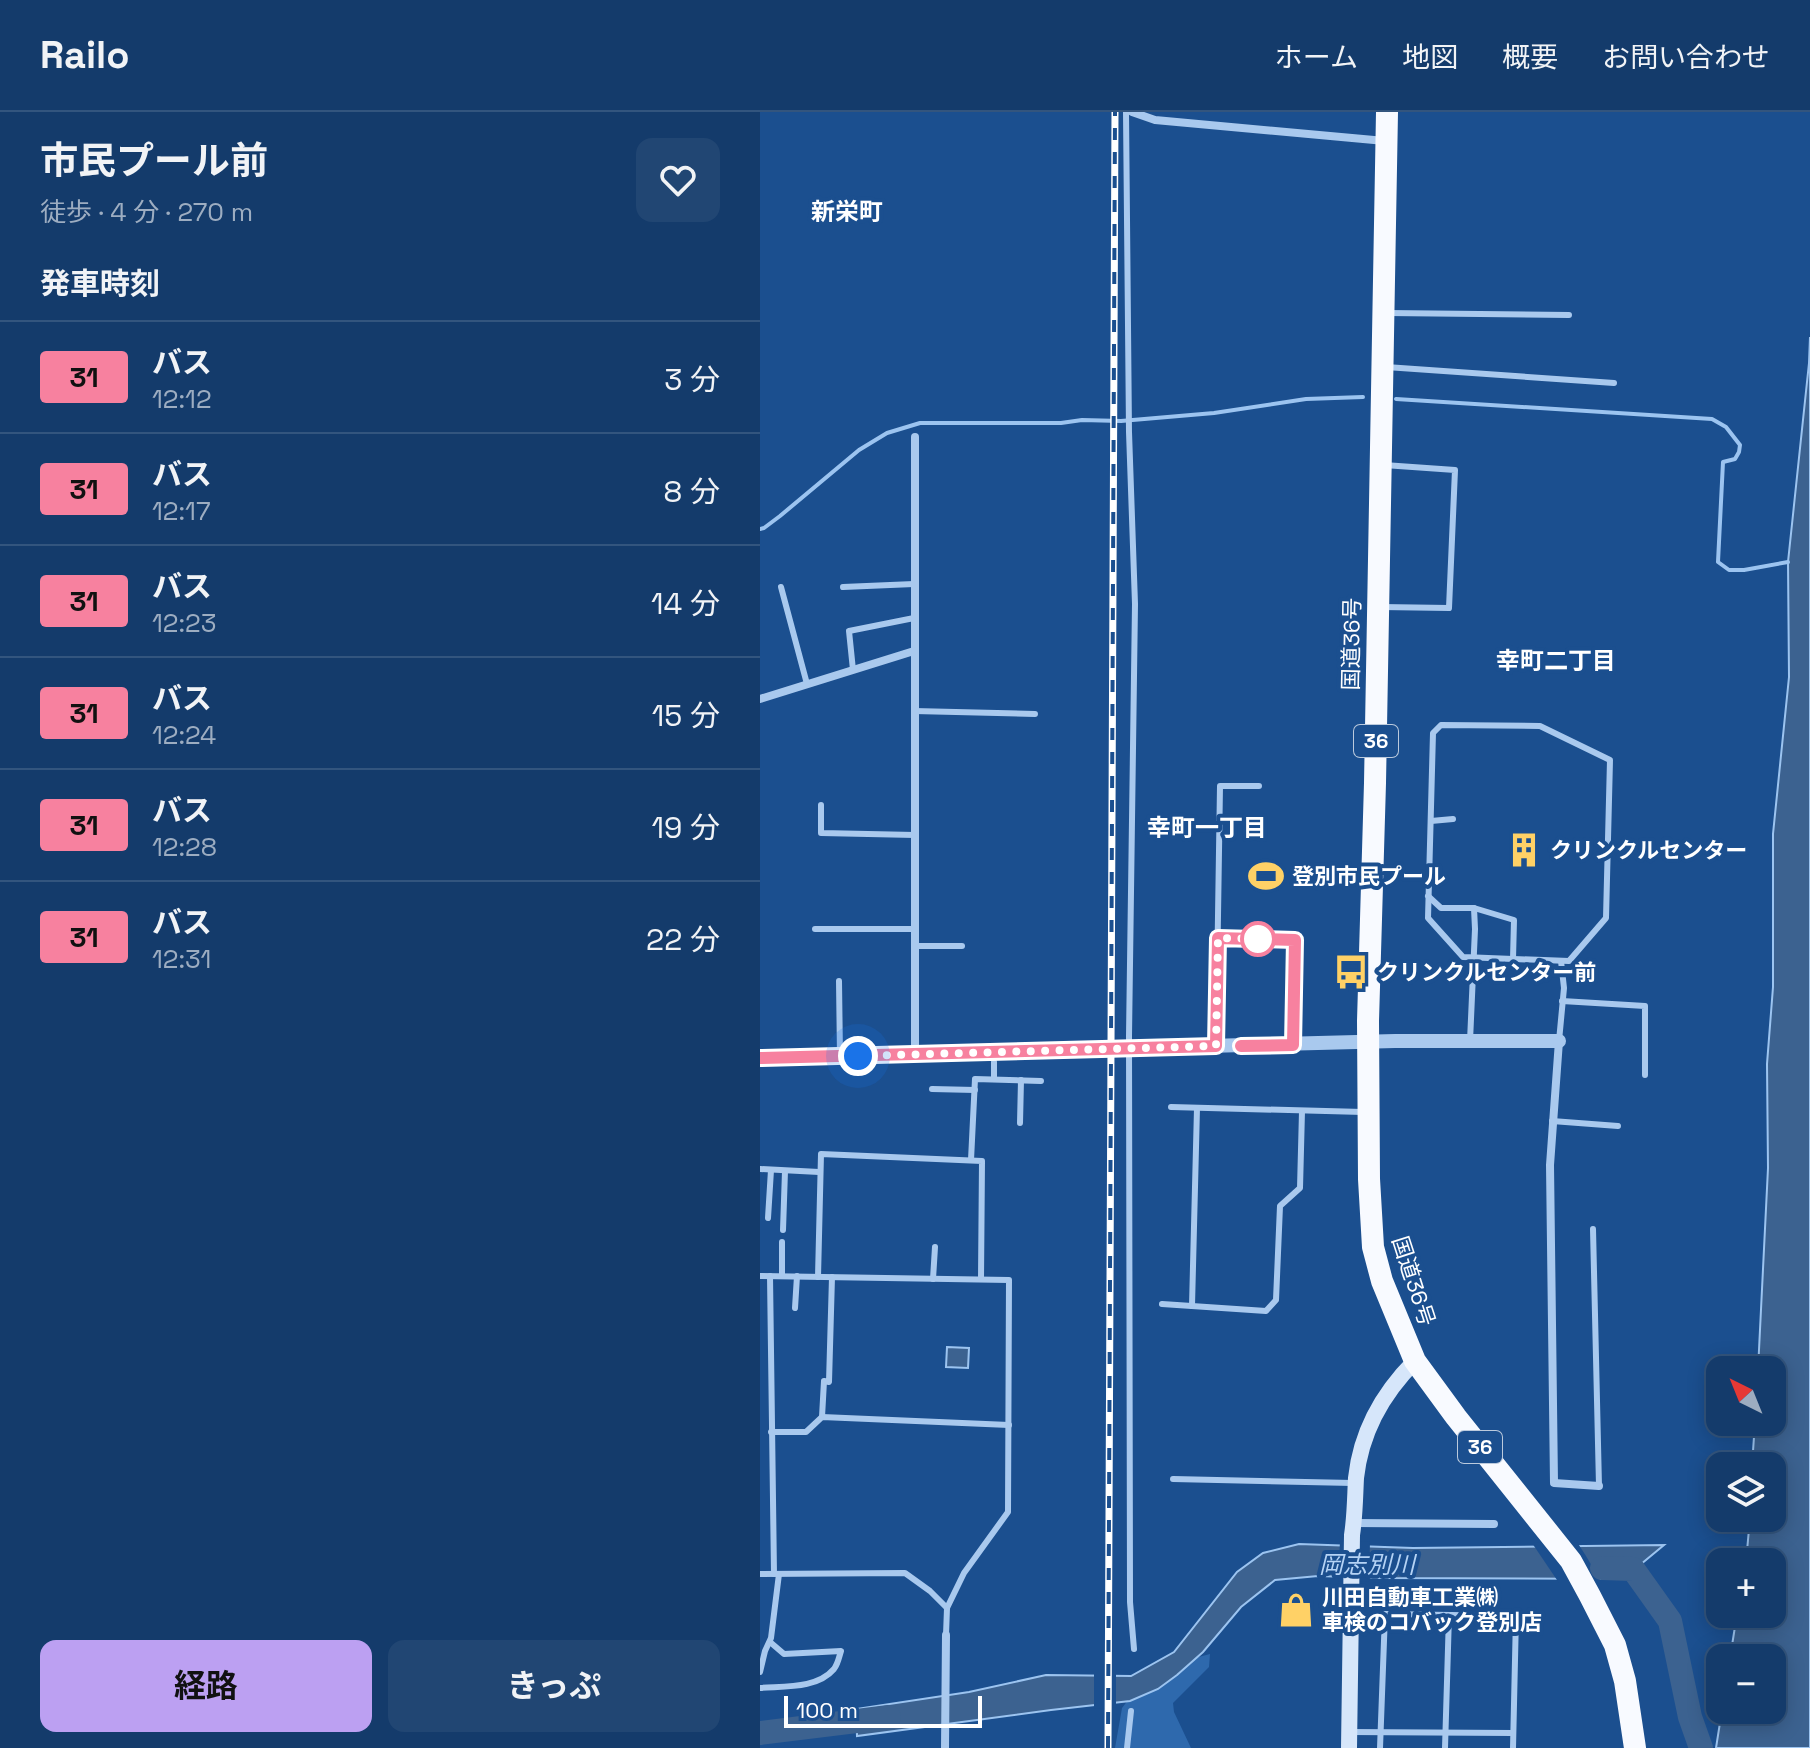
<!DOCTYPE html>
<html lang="ja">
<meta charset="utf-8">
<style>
:root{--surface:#143b6b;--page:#214673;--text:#f1f3f6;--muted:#9dadc1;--line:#33557e;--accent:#bca0f2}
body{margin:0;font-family:"Space Grotesk","Noto Sans JP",sans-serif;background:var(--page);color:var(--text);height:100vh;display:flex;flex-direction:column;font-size:30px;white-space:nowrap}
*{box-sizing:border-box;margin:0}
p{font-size:26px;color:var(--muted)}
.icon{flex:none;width:44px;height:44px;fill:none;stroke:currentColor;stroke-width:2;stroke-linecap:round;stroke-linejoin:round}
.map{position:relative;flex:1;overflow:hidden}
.details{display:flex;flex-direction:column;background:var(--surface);width:760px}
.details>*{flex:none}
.badge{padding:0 16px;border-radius:6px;font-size:28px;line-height:52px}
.needle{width:52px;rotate:317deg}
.buttons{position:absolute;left:946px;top:1244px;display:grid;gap:16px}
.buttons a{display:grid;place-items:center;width:80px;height:80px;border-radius:16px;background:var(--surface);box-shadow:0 4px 20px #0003,0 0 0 2px var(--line);font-size:40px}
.scale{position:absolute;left:24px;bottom:20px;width:198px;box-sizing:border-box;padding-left:8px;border:4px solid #fff;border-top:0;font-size:22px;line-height:28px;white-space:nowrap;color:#fff;-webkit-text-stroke:6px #1b4f8f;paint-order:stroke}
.you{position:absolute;width:40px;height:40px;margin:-20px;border:6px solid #fff;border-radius:50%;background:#1a73e8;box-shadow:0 0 0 12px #1a73e833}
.map>.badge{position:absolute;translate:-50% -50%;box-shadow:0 0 0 4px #fff}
h2{padding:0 40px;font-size:30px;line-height:72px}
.round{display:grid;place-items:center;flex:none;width:84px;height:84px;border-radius:16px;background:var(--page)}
.head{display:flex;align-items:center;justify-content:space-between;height:136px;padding:0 40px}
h1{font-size:38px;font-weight:700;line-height:60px}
.button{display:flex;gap:16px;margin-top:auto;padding:16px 40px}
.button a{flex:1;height:92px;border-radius:16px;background:var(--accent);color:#111;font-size:32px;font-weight:700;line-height:92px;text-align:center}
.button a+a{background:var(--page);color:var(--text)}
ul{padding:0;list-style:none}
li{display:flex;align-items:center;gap:24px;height:112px;padding:0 40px;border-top:2px solid var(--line)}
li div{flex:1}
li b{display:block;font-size:30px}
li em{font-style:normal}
li .badge{min-width:88px;font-weight:700;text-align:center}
header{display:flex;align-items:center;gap:48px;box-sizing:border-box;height:112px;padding:0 40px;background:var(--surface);border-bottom:2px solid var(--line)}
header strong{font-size:38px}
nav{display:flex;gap:44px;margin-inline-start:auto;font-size:28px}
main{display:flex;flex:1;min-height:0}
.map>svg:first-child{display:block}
.green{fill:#2e69ad}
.water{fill:#3c6290;stroke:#9cc4f0;stroke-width:2}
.pier{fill:#1b4f8f}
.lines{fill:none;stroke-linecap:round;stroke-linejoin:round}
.stream{stroke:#9cc4f0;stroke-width:4}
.river{stroke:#3c6290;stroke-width:24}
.service{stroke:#a9c9ee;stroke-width:6}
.minor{stroke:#a9c9ee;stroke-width:8}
.tertiary{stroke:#a9c9ee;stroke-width:14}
.secondary{stroke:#d6e6fa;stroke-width:16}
.trunk{stroke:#f8faff;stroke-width:22}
.rail-casing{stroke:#fff;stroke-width:7}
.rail{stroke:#1b4f8f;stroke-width:4;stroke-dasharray:12;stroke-linecap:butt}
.line-casing{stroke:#fff;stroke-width:18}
.line{stroke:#f7819f;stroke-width:12}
.walk{stroke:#fff;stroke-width:8;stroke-dasharray:0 14.4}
.stop-dot{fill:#fff;stroke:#f7819f;stroke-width:4}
.labels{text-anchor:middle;stroke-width:8;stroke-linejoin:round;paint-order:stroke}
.shield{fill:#1b4f8f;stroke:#bbcadd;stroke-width:2}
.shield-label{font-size:20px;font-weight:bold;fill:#fff}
.street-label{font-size:22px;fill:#fff;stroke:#1b4f8f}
.poi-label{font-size:22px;font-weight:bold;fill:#fff;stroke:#1b4f8f;text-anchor:start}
.neighbourhood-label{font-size:24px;font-weight:bold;fill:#fff;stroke:#1b4f8f}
.water-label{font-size:24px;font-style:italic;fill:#b5d3f5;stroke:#1b4f8f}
</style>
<header>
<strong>Railo</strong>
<nav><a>ホーム</a><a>地図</a><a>概要</a><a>お問い合わせ</a></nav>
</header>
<main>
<section class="details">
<div class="head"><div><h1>市民プール前</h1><p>徒歩 · 4 分 · 270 m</p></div><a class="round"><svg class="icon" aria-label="heart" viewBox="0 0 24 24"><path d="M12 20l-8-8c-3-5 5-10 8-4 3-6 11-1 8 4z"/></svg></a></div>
<h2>発車時刻</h2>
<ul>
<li><span class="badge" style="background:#f7819f;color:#111">31</span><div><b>バス</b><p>12:12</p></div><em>3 分</em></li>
<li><span class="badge" style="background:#f7819f;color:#111">31</span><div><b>バス</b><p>12:17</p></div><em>8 分</em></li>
<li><span class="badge" style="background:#f7819f;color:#111">31</span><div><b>バス</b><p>12:23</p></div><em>14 分</em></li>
<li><span class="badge" style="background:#f7819f;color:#111">31</span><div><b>バス</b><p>12:24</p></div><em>15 分</em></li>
<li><span class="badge" style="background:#f7819f;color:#111">31</span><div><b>バス</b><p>12:28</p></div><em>19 分</em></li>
<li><span class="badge" style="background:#f7819f;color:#111">31</span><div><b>バス</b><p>12:31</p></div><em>22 分</em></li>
</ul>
<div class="button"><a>経路</a><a>きっぷ</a></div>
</section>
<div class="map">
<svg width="1050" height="1636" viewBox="0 0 1050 1636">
<rect width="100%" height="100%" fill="#1b4f8f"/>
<path class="green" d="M450 1542 449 1555 413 1591 414 1600 431 1636H355L362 1596 371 1584 431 1547Z"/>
<g class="water">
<path d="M1050 225V1636H956L962 1598H1012V1546H970L977 1502H1012V1450H986L990 1406H1012V1354H992L995 1310H1012V1258H998L1008 1056 1007 952 1013 875V722L1029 565 1028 450 1049 251Z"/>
<path d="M187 1235 209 1236 208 1256 186 1255Z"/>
<path d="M539 1432 653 1436 904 1433 863 1467 620 1466 558 1464 515 1468 481 1495 443 1540 417 1563 398 1577 370 1589 291 1598 97 1624 96 1597 209 1580 286 1563 371 1564 414 1540 477 1460 503 1441Z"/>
</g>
<g class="pier">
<path d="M580 1429 610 1430 609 1470 578 1469Z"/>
<path d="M817 1430 826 1444 842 1471H799L772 1431Z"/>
<path d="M334 1559H356V1595L334 1597Z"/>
</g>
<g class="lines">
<g class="stream">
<path d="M636 287 952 307 966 315 980 333 979 340 975 347 963 350 958 450 969 458H984L1028 450"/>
<path d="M0 417 4 416 20 404 99 338 127 321 160 311H301L322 308 361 309 454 301 546 287 603 285"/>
</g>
<g class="river">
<path d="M842 1456 873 1457 910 1509 930 1605 941 1636"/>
<path d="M0 1621 129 1605"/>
</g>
<g class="service">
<path d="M366 0 369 320 375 492 369 924 370 1490 374 1537"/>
<path d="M627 201 809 203"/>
<path d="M626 255 854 271"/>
<path d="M21 475 47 572"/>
<path d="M83 475 154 472"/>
<path d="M621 495 689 496 695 358 624 353"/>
<path d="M93 558 89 519 154 506"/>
<path d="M154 599 275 602"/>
<path d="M681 613 780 614 850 648 846 806 809 849 703 845 668 806 673 621Z"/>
<path d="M61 693V721L155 723"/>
<path d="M671 709 693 707"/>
<path d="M668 784 681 796H714L754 808 753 847"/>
<path d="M55 817H155"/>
<path d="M458 826 535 828 533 931"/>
<path d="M155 834H202"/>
<path d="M79 869 80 944"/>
<path d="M802 889 885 894V963"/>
<path d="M710 929 715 817 714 796"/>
<path d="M799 929 804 876 801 849"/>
<path d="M456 934 460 674H499"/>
<path d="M234 967V950"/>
<path d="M172 977 215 978"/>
<path d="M411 995 603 1000"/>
<path d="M792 1009 858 1014"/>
<path d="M260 1011 261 968"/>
<path d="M211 1048 215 967 281 969"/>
<path d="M0 1057 59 1060"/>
<path d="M8 1106 11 1058"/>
<path d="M833 1117 839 1374"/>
<path d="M23 1118 25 1059"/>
<path d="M0 1164 249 1168 248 1400 204 1461 187 1496"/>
<path d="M10 1164 14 1462"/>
<path d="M22 1164V1130"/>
<path d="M58 1165 61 1042 222 1049 221 1167"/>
<path d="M173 1167 175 1135"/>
<path d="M402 1192 506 1199 516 1188 520 1094 540 1076 542 999"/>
<path d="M432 1194 437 996"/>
<path d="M35 1196 37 1164"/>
<path d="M62 1305 64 1269 69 1270 72 1165"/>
<path d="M11 1320H46L62 1305 249 1313"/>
<path d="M413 1367 593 1371"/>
<path d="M0 1462 145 1461 170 1479 187 1496 186 1523"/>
<path d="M0 1560 5 1539 11 1526 19 1462"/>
<path d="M0 1576C24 1574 57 1577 74 1557 78 1552 79 1545 81 1539L24 1542 10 1530"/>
<path d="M589 1620 753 1621"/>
<path d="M367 1636 371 1599"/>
<path d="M620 1636 625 1502 756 1504 753 1636"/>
<path d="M685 1636 689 1503"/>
</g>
<g class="minor">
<path d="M372 0 395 8 625 29"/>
<path d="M155 325V942"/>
<path d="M0 587 154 539"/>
<path d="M799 929 790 1053 794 1371 839 1374"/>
<path d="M594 1411 734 1412"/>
<path d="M185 1636 186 1523"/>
</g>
<path class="tertiary" d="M0 946 635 929H799"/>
<path class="secondary" d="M589 1636 592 1423C595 1404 595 1385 596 1366 601 1320 623 1281 655 1249"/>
<path class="trunk" d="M627 0 615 671 608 909 609 1067 613 1135 622 1169 655 1249 696 1305 811 1449 830 1484 855 1533 865 1569 875 1636"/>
<g class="rail-casing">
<path id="rail" d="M348 1636 355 0"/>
</g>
<use href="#rail" class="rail"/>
</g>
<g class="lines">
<g class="line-casing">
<path id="line" d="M0 946 456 934 458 826 535 828 533 933 481 934"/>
</g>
<use href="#line" class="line"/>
<path class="walk" d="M98 944 456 934 458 826 509 827H498"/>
</g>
<defs>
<g id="building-bare" transform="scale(2.76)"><path d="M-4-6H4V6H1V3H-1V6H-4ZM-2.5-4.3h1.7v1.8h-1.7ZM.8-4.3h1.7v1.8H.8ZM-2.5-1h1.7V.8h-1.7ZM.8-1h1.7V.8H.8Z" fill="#ffd166" stroke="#1b4f8f" stroke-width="2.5" paint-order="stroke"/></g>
<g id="stadium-bare" transform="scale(2.76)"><path d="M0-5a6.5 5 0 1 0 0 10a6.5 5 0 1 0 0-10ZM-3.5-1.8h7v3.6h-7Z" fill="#ffd166" stroke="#1b4f8f" stroke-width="2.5" paint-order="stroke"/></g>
<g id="bus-bare" transform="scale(2.76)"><path d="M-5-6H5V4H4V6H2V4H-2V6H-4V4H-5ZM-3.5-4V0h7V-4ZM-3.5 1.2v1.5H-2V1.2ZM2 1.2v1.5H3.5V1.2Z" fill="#ffd166" stroke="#1b4f8f" stroke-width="2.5" paint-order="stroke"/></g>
<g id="shop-bare" transform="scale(2.76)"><path d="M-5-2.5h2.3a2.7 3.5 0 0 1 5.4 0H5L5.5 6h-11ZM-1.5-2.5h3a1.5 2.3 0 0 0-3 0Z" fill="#ffd166" stroke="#1b4f8f" stroke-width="2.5" paint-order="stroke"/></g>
</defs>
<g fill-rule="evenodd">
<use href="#building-bare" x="764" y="738"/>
<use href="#stadium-bare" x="506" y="764"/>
<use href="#bus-bare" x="591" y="860"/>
<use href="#shop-bare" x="536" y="1498"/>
</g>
<circle class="stop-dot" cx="498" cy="827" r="16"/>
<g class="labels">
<g class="shield">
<rect x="594" y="613" width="44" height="32" rx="6"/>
<rect x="698" y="1319" width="44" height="32" rx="6"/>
</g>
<g class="shield-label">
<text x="616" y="636">36</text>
<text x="720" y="1342">36</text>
</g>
<g class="street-label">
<text transform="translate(591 532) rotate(-89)" y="8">国道36号</text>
<text transform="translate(654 1169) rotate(72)" y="8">国道36号</text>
</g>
<g class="poi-label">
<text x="790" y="746">クリンクルセンター</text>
<text x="532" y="772">登別市民プール</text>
<text x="617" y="868">クリンクルセンター前</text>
<text x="562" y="1493">川田自動車工業㈱<tspan x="562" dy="25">車検のコバック登別店</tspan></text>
</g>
<g class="neighbourhood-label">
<text x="87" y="108">新栄町</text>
<text x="796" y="557">幸町二丁目</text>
<text x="447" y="724">幸町一丁目</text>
</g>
<g class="water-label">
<text x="607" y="1461">岡志別川</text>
</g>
</g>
</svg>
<div class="buttons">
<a><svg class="needle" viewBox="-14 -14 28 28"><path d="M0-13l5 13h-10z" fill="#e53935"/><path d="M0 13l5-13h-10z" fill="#9dadc1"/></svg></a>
<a><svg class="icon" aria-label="layers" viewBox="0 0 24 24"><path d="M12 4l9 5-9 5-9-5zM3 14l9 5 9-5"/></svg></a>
<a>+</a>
<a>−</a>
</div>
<div class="scale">100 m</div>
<div class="you" style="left:98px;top:944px"></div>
</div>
</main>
